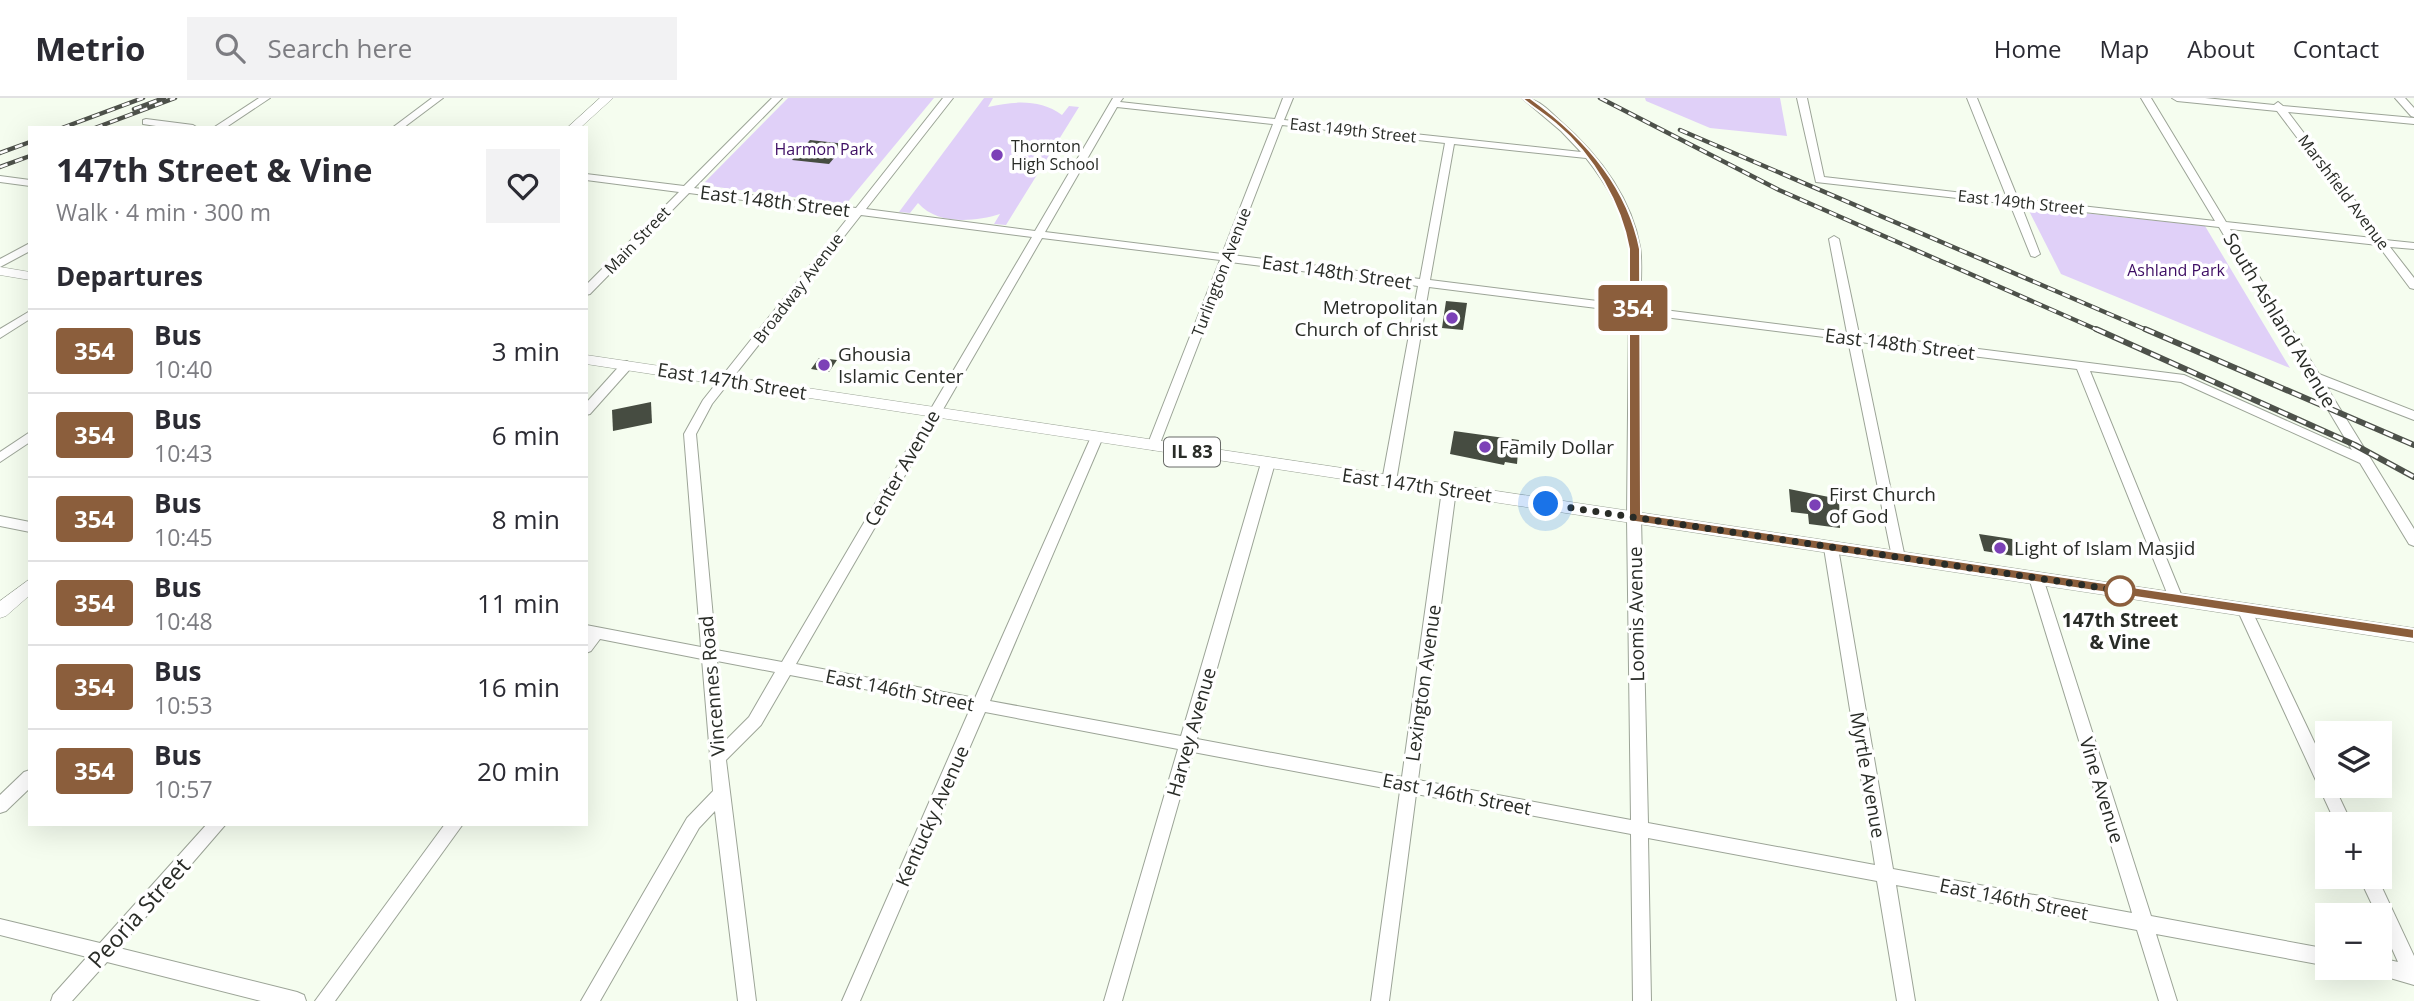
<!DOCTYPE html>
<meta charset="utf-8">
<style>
:root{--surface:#fff;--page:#f2f2f3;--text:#2b2b33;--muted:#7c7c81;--line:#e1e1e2}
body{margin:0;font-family:"Open Sans",sans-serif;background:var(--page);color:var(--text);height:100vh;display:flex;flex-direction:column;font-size:26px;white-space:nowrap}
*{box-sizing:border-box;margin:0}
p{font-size:23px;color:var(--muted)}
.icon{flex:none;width:38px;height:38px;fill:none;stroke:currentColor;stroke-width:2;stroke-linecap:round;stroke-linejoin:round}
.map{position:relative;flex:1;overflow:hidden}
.details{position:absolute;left:28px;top:28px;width:560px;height:700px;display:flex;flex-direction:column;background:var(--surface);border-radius:0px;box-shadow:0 7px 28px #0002}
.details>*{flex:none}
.badge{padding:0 14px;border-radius:5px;font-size:24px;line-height:46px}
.buttons{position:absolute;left:2315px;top:623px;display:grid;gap:14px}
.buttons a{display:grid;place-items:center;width:77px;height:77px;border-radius:0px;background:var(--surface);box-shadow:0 7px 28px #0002;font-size:35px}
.you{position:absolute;width:35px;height:35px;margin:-18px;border:5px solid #fff;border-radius:50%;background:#1a73e8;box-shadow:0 0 0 10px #1a73e833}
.map>.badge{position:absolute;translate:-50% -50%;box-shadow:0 0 0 4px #fff}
h2{padding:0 28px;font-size:26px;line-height:63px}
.round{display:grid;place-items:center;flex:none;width:74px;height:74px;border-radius:0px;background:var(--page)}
.head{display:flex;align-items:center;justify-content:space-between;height:119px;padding:0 28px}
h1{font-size:33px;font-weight:700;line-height:52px}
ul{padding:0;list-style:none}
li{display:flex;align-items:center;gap:21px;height:84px;padding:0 28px;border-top:2px solid var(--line)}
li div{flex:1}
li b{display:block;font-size:26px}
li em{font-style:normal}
li .badge{min-width:77px;font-weight:700;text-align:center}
header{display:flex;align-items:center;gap:42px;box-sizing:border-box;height:98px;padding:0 35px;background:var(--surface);border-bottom:2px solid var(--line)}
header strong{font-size:33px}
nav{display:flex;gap:38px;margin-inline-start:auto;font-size:24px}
.search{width:490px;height:63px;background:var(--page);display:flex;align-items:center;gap:18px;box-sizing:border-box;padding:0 24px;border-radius:0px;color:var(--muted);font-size:26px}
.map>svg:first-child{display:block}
.green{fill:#e0d0f8}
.building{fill:#464c41}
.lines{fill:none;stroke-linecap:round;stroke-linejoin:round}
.minor-casing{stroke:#9ca497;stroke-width:2}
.major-casing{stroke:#9ca497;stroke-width:1}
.minor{fill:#fff;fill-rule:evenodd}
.major{fill:#fff;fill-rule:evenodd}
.rail-far1-casing{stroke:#4d514a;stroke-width:4.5}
.rail-casing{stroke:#4d514a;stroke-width:6}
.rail-far1{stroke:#fff;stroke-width:2.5;stroke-dasharray:8;stroke-linecap:butt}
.rail{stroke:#fff;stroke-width:3.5;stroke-dasharray:10;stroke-linecap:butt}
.line{fill:#8b5e3c;stroke:#fff;stroke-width:2}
.walk{stroke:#292c27;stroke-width:7;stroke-dasharray:0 12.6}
.poi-dot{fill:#7c41b7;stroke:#fff;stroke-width:2.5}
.stop-dot{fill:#fff;stroke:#8b5e3c;stroke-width:3.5}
.labels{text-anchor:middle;stroke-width:7;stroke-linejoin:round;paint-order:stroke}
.far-street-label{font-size:16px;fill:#292c27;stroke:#fff}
.far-poi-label{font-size:16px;fill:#292c27;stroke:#fff;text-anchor:start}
.far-park-label{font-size:16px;fill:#3d0d63;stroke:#fff}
.shield{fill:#fff;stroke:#696b68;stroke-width:2}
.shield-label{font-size:18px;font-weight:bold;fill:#292c27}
.street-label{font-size:19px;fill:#292c27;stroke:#fff}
.poi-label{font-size:19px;fill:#292c27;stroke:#fff;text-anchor:start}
.stop-label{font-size:19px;font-weight:bold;fill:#292c27;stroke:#fff}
.near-street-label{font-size:23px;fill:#292c27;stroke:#fff}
</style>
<header>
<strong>Metrio</strong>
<div class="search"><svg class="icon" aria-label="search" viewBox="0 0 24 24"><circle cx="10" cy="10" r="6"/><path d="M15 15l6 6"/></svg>Search here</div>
<nav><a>Home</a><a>Map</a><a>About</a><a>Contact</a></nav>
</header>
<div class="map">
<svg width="2414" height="903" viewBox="0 0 2414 903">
<rect width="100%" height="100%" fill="#f5fdef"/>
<g class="green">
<path d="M788 0H934L846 106 702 87Z"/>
<path d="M984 0H993L988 9C1014 3 1040 1 1062 17L1069 8 1079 9 1006 127 994 126 1000 116C974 124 937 127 918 105L910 115 899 114Z"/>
<path d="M1645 0H1780L1787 38 1710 30 1646 3Z"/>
<path d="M2027 109 2205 128 2290 270 2061 176Z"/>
</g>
<g class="building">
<path d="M810 42 846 46 829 66 792 62Z"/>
<path d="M1446 203 1467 205 1463 232 1442 230Z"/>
<path d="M819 260 837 262 829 274 811 271Z"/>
<path d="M651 304 652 325 613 333 612 312Z"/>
<path d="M1454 333 1519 342 1517 366 1505 364 1504 367 1450 356Z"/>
<path d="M1789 391 1839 401 1840 430 1809 426 1808 416 1791 414Z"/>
<path d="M1979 436 2012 441 2020 459 1984 453Z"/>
</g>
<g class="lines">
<g class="minor-casing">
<g id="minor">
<path d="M259 0H270L225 30H213Z"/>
<path d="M432 0H443L403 30H392Z"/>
<path d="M772 0H782L694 90 856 110 943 0H953L866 111 1035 133 1113 0H1123L1120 4 1275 21 1283 0H1293L1284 22 1581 54 1561 33 1522 0C1538 0 1547 11 1558 21 1596 54 1631 98 1640 149 1643 168 1640 190 1640 209L1847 235 1829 141 1834 138 1839 141 1859 236 2184 277 2352 352 2219 129 2021 107 2040 156 2035 159 2031 158 2010 106 1816 84 1797 0H1807L1824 79 2007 100 1967 0H1977L2018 101 2215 123 2141 0H2151L2226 124 2373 140 2277 13 2177 3 2172 0H2205L2274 7 2278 4 2283 8 2414 20V26L2288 14 2385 142 2414 145V151L2390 149 2414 180V191L2410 190 2378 147 2230 131 2319 276 2414 313V322L2326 288 2414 431V448L2409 446 2360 365 2181 284 2090 273 2183 501 2181 505H2171L2077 271 1860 244 1905 460 1903 464H1893L1848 242 1640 216 1641 420 1648 725 1875 767 1824 450 1831 445 1838 450 1893 771 2132 815 2029 480 2036 475 2043 480 2151 818 2328 851V868L2156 836 2177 903H2159L2137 832 1896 787 1915 903H1897L1877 783 1648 740 1651 903H1633L1631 736 1416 696 1389 903H1371L1400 693 1193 654 1122 903H1104L1178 651 985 614 860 903H842L970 611 790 577 761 627 726 662 756 903H738L715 713 699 730 600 903H581L687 720 713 693 702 561 600 541 591 553 586 555V527L701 549 684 336 703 302 851 116 689 95 590 196 586 197V187L679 94 586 82V76L684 88ZM1117 9 1273 26 1222 156 1045 134ZM1282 27 1445 45 1420 181 1232 157ZM1454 46 1586 60C1606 85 1627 120 1630 153 1631 171 1629 189 1629 207L1430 182ZM861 117 1032 139 782 564 716 552 696 336 712 306ZM1042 140 1220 162 1147 348 1153 352 1159 348 1230 164 1418 188 1382 383 1389 387 1396 383 1429 189 1629 214 1627 420 1631 722 1418 682 1456 392 1449 387 1442 392 1402 679 1197 641 1275 365 1268 361 1261 365 1181 638 990 603 1103 339 1097 335 1091 339 975 600 796 566ZM717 563 775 574 749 619 725 643Z"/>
<path d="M2395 0H2405L2414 10V19L2411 18Z"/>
<path d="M146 21 193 27 198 30H169L143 26V22Z"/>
<path d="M0 78 30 82V88L0 84Z"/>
<path d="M30 145V153L0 169V161Z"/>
<path d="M30 213V221L0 240V231Z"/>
<path d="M627 263 633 267 631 270 590 316 586 317V305L623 264Z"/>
<path d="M30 334V344L0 364V354Z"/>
<path d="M0 418 30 424V434L0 428Z"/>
<path d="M2244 506 2249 507 2251 511 2328 673V688H2334L2352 726H2336L2237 511 2239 507Z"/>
<path d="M30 672V690L6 713 0 715V697L24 674Z"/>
<path d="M207 726H226L119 850 297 894 304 897 306 903H261L107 864 72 903H51L53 897 87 859 0 837V821L100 845Z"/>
<path d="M445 726H463L335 903H315Z"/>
<path d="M2359 779H2377L2414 858V887L2373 875 2371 870H2380V860L2398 864 2380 824V817H2377Z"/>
</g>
</g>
<g class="major-casing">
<g id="major">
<path d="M600 0H613L580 30H567Z"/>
<path d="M0 169 30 174V182L0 177Z"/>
<path d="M586 257 2414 530V544L586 266Z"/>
<path d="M30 481V497L6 518 0 520V503Z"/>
</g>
</g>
<use href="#minor" class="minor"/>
<use href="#major" class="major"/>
<g class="rail-far1-casing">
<g id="rail-far1">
<path d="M1600 0 1779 92 2100 233"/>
<path d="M134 11 164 0"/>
<path d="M62 30 143 0"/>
<path d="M95 30 175 0"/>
<path d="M1680 32 2149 233"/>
<path d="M0 55 30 44"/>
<path d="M0 69 30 58"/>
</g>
</g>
<g class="rail-casing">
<g id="rail">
<path d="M2096 231 2355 347 2414 379"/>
<path d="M2145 231 2414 347"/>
</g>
</g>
<use href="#rail-far1" class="rail-far1"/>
<use href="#rail" class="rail"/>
</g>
<path class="line" d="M1522 0H1530C1582 37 1627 86 1640 151L1641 416 2414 531V541L1629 423V151C1621 106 1593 57 1557 27 1546 17 1533 10 1522 0Z"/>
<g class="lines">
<path class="walk" d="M1546 406 2129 494 2120 493"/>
</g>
<g class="poi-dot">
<circle cx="997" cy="57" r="7"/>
<circle cx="1452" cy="220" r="7"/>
<circle cx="824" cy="267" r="7"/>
<circle cx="1485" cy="349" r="7"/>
<circle cx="1815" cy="407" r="7"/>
<circle cx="2000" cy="450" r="7"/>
</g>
<circle class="stop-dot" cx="2120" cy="493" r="14"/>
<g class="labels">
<g class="far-street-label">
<text transform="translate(1353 32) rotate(6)" y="6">East 149th Street</text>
<text transform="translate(2344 94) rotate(53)" y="6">Marshfield Avenue</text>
<text transform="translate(2021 104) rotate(6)" y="6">East 149th Street</text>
<text transform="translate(637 142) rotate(-46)" y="6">Main Street</text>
<text transform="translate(1221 174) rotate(-69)" y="6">Turlington Avenue</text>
<text transform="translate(798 190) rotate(-52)" y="6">Broadway Avenue</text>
</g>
<g class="far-poi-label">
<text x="1011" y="54">Thornton<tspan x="1011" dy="18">High School</tspan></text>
</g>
<g class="far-park-label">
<text x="824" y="57">Harmon Park</text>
<text x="2176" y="178">Ashland Park</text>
</g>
<rect class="shield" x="1164" y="339.5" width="56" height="29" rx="5"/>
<g class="shield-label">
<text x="1192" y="360">IL 83</text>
</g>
<g class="street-label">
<text transform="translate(775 103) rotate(7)" y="7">East 148th Street</text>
<text transform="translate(1337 174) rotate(8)" y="7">East 148th Street</text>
<text transform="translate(2280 222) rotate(59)" y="7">South Ashland Avenue</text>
<text transform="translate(1900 246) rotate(7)" y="7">East 148th Street</text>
<text transform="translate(732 283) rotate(9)" y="7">East 147th Street</text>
<text transform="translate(902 370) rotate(-60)" y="7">Center Avenue</text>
<text transform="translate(1417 387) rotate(8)" y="7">East 147th Street</text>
<text transform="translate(1636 516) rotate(-91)" y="7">Loomis Avenue</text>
<text transform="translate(1423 585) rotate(-82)" y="7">Lexington Avenue</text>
<text transform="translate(712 588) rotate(-95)" y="7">Vincennes Road</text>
<text transform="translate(900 592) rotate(11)" y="7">East 146th Street</text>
<text transform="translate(1191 634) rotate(-74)" y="7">Harvey Avenue</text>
<text transform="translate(1868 677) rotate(80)" y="7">Myrtle Avenue</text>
<text transform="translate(2102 692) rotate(73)" y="7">Vine Avenue</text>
<text transform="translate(1457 696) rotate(11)" y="7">East 146th Street</text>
<text transform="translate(932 718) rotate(-66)" y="7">Kentucky Avenue</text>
<text transform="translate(2014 801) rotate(11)" y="7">East 146th Street</text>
</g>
<g class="poi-label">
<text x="1438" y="216" text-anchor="end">Metropolitan<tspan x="1438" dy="22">Church of Christ</tspan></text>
<text x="838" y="263">Ghousia<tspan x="838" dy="22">Islamic Center</tspan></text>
<text x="1499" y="356">Family Dollar</text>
<text x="1829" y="403">First Church<tspan x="1829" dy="22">of God</tspan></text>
<text x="2014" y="457">Light of Islam Masjid</text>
</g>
<g class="stop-label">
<text x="2120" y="529">147th Street<tspan x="2120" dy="22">&amp; Vine</tspan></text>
</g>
<g class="near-street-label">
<text transform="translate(139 815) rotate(-48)" y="8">Peoria Street</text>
</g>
</g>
</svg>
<div class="buttons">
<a><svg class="icon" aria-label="layers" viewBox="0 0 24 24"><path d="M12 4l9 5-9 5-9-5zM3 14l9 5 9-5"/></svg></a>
<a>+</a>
<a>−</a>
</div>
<div class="you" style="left:1546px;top:406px"></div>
<b class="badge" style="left:1633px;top:210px;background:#8b5e3c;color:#fff">354</b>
<section class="details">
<div class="head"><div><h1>147th Street &amp; Vine</h1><p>Walk · 4 min · 300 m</p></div><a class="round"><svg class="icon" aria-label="heart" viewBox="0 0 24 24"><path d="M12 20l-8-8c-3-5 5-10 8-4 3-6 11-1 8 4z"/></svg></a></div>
<h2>Departures</h2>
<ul>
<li><span class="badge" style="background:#8b5e3c;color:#fff">354</span><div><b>Bus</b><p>10:40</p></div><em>3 min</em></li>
<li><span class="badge" style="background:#8b5e3c;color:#fff">354</span><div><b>Bus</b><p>10:43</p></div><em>6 min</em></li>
<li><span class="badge" style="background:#8b5e3c;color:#fff">354</span><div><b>Bus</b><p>10:45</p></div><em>8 min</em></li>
<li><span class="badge" style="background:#8b5e3c;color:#fff">354</span><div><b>Bus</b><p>10:48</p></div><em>11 min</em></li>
<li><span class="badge" style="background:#8b5e3c;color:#fff">354</span><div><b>Bus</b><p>10:53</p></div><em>16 min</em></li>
<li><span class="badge" style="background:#8b5e3c;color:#fff">354</span><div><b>Bus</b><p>10:57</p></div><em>20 min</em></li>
</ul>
</section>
</div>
